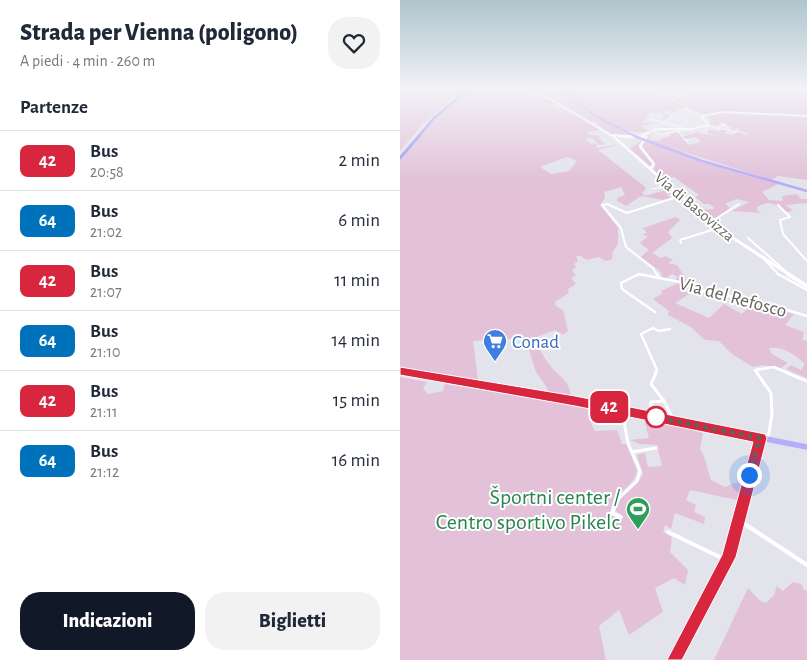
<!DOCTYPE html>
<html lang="it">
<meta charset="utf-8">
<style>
:root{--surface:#fff;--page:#f2f2f3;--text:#1f2937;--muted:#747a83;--line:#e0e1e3;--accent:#111827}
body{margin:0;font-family:"Alegreya Sans",sans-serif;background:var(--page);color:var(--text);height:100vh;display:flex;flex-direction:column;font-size:19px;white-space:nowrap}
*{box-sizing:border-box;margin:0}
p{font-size:16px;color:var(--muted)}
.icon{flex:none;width:28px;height:28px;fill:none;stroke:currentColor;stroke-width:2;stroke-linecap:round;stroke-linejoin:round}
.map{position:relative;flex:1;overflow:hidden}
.sheet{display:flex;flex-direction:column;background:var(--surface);width:400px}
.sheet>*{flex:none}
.badge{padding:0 10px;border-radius:8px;font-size:18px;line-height:32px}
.you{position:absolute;width:25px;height:25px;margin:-12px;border:4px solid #fff;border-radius:50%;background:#1a73e8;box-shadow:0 0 0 8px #1a73e833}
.map>.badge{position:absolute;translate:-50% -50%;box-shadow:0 0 0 2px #fff}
h2{padding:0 20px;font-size:19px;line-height:45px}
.round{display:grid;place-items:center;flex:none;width:52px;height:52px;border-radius:20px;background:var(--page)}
.head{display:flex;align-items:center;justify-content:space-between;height:85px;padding:0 20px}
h1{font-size:24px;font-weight:800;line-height:38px}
.cta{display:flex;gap:10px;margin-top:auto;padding:10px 20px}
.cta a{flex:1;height:58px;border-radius:20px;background:var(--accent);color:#fff;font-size:20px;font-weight:800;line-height:58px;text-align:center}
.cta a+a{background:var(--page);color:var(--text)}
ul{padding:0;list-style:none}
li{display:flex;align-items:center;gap:15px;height:60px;padding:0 20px;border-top:1px solid var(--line)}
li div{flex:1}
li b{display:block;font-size:19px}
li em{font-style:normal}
li .badge{min-width:55px;font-weight:700;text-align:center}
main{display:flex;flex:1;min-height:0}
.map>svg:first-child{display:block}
.green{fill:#e2c1d9;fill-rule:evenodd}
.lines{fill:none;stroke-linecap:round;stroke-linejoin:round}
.minor-far4{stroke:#fff;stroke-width:1}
.minor-far3{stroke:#fff;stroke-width:2}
.minor-far2{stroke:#fff;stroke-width:2.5}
.minor-far1{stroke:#fff;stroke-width:3}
.minor{stroke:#fff;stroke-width:4}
.tertiary-far1{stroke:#fff;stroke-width:2}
.tertiary{stroke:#fff;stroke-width:2.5}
.secondary-far5{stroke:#fff;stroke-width:2}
.secondary-far4{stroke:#fff;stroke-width:2.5}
.secondary-far3{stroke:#fff;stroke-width:3}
.secondary-far2{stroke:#fff;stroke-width:4}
.secondary-far1{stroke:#fff;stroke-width:4.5}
.secondary{stroke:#fff;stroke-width:6}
.primary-far3{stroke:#b5adf7;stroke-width:2}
.primary-far2{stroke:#b5adf7;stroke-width:2.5}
.primary-far1{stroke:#b5adf7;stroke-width:4.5}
.primary{stroke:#b5adf7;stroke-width:5.5}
.motorway-far1{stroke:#9493f3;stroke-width:2.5}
.motorway{stroke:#9493f3;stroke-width:3}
.line{fill:#d7263d;stroke:#fff}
.walk{stroke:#62615b;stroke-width:5;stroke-dasharray:0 9}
.stop-dot{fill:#fff;stroke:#d7263d;stroke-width:2.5}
.labels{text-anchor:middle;stroke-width:4;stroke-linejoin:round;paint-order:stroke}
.far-street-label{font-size:16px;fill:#62615b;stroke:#fff}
.street-label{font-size:19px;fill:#62615b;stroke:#fff}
.shop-label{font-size:19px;fill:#366cbe;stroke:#fff;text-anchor:start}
.near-leisure-label{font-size:22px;fill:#27864d;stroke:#fff;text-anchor:end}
</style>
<main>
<section class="sheet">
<div class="head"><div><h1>Strada per Vienna (poligono)</h1><p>A piedi · 4 min · 260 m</p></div><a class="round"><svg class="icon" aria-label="heart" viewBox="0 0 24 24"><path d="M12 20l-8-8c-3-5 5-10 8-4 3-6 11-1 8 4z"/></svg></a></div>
<h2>Partenze</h2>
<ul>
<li><span class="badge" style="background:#d7263d;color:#fff">42</span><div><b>Bus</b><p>20:58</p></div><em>2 min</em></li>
<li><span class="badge" style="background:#0072bc;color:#fff">64</span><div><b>Bus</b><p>21:02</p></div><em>6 min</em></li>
<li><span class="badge" style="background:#d7263d;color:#fff">42</span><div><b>Bus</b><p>21:07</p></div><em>11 min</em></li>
<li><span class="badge" style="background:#0072bc;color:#fff">64</span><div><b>Bus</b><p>21:10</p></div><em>14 min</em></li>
<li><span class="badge" style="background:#d7263d;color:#fff">42</span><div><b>Bus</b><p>21:11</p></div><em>15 min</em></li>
<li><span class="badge" style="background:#0072bc;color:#fff">64</span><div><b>Bus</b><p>21:12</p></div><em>16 min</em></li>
</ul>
<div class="cta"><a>Indicazioni</a><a>Biglietti</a></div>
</section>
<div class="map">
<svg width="407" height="660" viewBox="0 0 407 660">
<rect width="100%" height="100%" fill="#e3e3ec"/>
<g class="green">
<path d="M0 88H64L23 124 0 151Z"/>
<path d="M72 88C100 88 132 88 157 104L150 106 151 108 166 109 202 130 185 132 188 134 200 136 198 137 205 144 199 145 192 138 185 139 191 144 195 143 197 145 196 148 221 144 198 150 244 186 246 189 242 193 245 196 269 189 273 193 267 195 271 198 263 200 241 196 226 206 217 201V198L225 195 221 187 204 192 205 198 200 205 218 228V244L213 251 212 259 206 261 199 257 186 260 181 256H176L178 261 174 264 176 266 172 271 176 275 171 278 176 284 168 289 169 293 155 302 156 306 163 310 168 331 163 335 155 330 134 338C139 346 142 355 148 363 157 376 170 379 171 398L149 394C147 383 138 378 135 369 131 358 130 349 124 338L73 341 78 380 0 367V160L31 123ZM167 157 177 161 169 171 151 174 140 167Z"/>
<path d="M114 88H156L191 114 229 135 212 134 195 123 201 121 192 122 150 98Z"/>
<path d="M159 88H248L285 107 275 113 268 110 262 112 270 116 264 121 261 119 265 116 258 113H249L250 115 244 116 248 119 242 121 245 123 263 121 241 126 248 131C223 140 180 104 159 88Z"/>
<path d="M273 88H407V180L378 176 372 180 246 140 254 131 248 140 261 141 260 138 271 136 269 133 278 132 289 145 301 142 298 138 284 140V136H288L285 133 290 135 297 132 301 134 315 135 306 132 311 130 319 132 320 129 327 130 325 133 332 135 338 132 345 135 349 133 338 131 340 129 338 128 335 129 336 131 330 130 332 127H328L331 126 320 122 318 123 323 125H310L309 123 316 122 308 121 312 120 259 90 277 98 287 95Z"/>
<path d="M242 140 294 159 378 184 362 192 369 200 383 201 382 196 397 194 401 199H407V203L386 205 393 211 387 212C375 205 373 199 357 207V210L361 213 332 211 349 202 336 199 325 204 330 208 318 217 313 218 315 225 298 210 313 209 314 207 309 204H304L295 197 299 195 274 177 263 179 254 170 255 164 243 149V142L239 144V148L252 164 251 167 230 149Z"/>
<path d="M276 217 280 220 268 232 272 238 252 253 261 258 265 256 273 260 268 263 277 265 288 282 275 280 278 277 272 274 266 278 262 277 261 272 241 257 249 250 240 243 248 236 242 235 247 233 243 228Z"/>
<path d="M278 283 290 288 283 290 289 294 275 303 309 318 324 304 342 314 353 303 394 314 385 325 404 332 402 340 407 341V378L386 369 391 365 401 370 405 364C395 355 384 346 369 348L372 354 388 363 381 368 363 365 353 367 332 354 319 341 305 340 291 327 268 315 269 311 253 299 263 293 261 291Z"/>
<path d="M0 377 27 382 23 389 28 394 43 391 45 384 193 408 191 424 195 431 217 430 222 444H226L237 470C235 489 208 493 211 515L220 519 222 516 215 510C221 492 235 491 243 474L237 455 245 453 248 467 262 466 257 445 240 444 230 440 249 438 244 419 263 421 303 433 300 449C307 460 307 469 311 480L325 487 338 482 343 484 337 500 290 490 286 500 296 505 294 512 305 517 304 524 275 513 271 529 265 525 263 532 272 537 270 552 288 570 285 585 274 578 255 588 263 612 229 635 219 610 199 626 206 660H0Z"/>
<path d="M393 582 401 584 404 590 407 591V660H314L348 588 359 600 366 603 374 595 377 586 383 591Z"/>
</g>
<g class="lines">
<g class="minor-far4">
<path d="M250 119 284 128"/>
<path d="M306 126 338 132"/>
<path d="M319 127 325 125 321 124"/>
<path d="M285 129 278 132 288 143"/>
<path d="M279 131 261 135 255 132 258 126 283 108 301 116"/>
<path d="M304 133 307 131 306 126"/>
<path d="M236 137 249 132"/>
<path d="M284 140 295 138"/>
<path d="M252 189 269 186"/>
<path d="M276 198 281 196"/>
</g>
<g class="minor-far3">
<path d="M378 205 390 217 380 220 383 234 407 261"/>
<path d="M316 227 317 218 339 204"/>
<path d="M348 238 390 275"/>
<path d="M281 243 280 240 318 228"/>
<path d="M361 256 379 275"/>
<path d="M237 275H245"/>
<path d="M257 275 253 268 226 247 221 228 202 205 207 204 227 213 280 196"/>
</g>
<g class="minor-far2">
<path d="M257 274 259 278 285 283 303 291 357 301 407 316"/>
<path d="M378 274 407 290"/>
<path d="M255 312 222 289 221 283 239 274 259 278"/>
<path d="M255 374 257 370 241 334 253 328 259 331 270 329"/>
<path d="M358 374 355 370 374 367 390 374"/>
</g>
<g class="minor-far1">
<path d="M256 373 251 384 264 401"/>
<path d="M357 373 371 393 372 414 368 438"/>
<path d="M387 373 407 381"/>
<path d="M250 415 251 402 264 401 273 419"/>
<path d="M232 452 256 448"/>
<path d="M217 500 237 481 240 471 228 443 222 412"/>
</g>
<g class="minor">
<path d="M218 499 212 513 221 517"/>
<path d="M340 521 407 565"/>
<path d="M268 532 326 560"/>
</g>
<g class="tertiary-far1">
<path d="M301 116 324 112 407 116"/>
<path d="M242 137 255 129H292L309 125 301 116"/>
</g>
<g class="tertiary">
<path d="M240 138 244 136"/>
<path d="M246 138 240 146 254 164 250 169"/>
</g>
<g class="secondary-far5">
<path d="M113 88 150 99 214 137"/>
<path d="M213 135 233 137"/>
</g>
<g class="secondary-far4">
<path d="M213 136 283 198"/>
<path d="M219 136 236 137"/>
</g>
<path class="secondary-far3" d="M281 196 316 227 390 275"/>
<path class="secondary-far2" d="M388 274 407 286"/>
<path class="secondary-far1" d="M344 500 361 438"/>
<path class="secondary" d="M276 660 329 557 345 499"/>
<path class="primary-far3" d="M158 88 195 116 237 137"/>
<path class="primary-far2" d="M234 136 302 161 407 191"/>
<path class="primary-far1" d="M0 371 17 374"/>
<path class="primary" d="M10 373 175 401 407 447"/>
<path class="motorway-far1" d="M18 137 34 118 70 88"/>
<path class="motorway" d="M0 158 19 136"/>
</g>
<linearGradient id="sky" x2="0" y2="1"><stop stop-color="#aec5ce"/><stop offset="0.49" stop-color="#f2f2f6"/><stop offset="1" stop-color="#f2f2f6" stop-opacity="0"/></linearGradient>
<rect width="407" height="181" fill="url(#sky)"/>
<path class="line" d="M0 367 175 396 365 434 367 438 336 557 282 660H267L322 555 353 442 175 406 0 375Z"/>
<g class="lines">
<path class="walk" d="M256 417 250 416 360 438 349 475"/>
</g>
<defs>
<g id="supermarket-pin" transform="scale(1.25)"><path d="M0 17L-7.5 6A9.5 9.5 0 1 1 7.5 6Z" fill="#3f7fe0" stroke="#fff"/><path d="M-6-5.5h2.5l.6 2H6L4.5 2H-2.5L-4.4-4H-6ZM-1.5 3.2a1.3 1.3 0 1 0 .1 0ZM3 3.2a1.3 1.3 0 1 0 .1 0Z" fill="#fff"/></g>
<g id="stadium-pin" transform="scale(1.25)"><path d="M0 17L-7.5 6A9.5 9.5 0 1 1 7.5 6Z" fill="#2e9e5b" stroke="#fff"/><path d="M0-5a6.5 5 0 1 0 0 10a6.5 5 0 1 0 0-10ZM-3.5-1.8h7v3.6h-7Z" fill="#fff"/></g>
</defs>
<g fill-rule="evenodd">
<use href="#supermarket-pin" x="95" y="341"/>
<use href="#stadium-pin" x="238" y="509"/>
</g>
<circle class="stop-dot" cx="256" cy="417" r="10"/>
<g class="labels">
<g class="far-street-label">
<text transform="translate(295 206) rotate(40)" y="6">Via di Basovizza</text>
</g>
<g class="street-label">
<text transform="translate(333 296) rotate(15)" y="7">Via del Refosco</text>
</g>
<g class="shop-label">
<text x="112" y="348">Conad</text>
</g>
<g class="near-leisure-label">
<text x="220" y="504">Športni center /<tspan x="220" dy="25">Centro sportivo Pikelc</tspan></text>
</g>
</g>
</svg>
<div class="you" style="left:349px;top:475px"></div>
<b class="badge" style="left:209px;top:407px;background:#d7263d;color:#fff">42</b>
</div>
</main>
